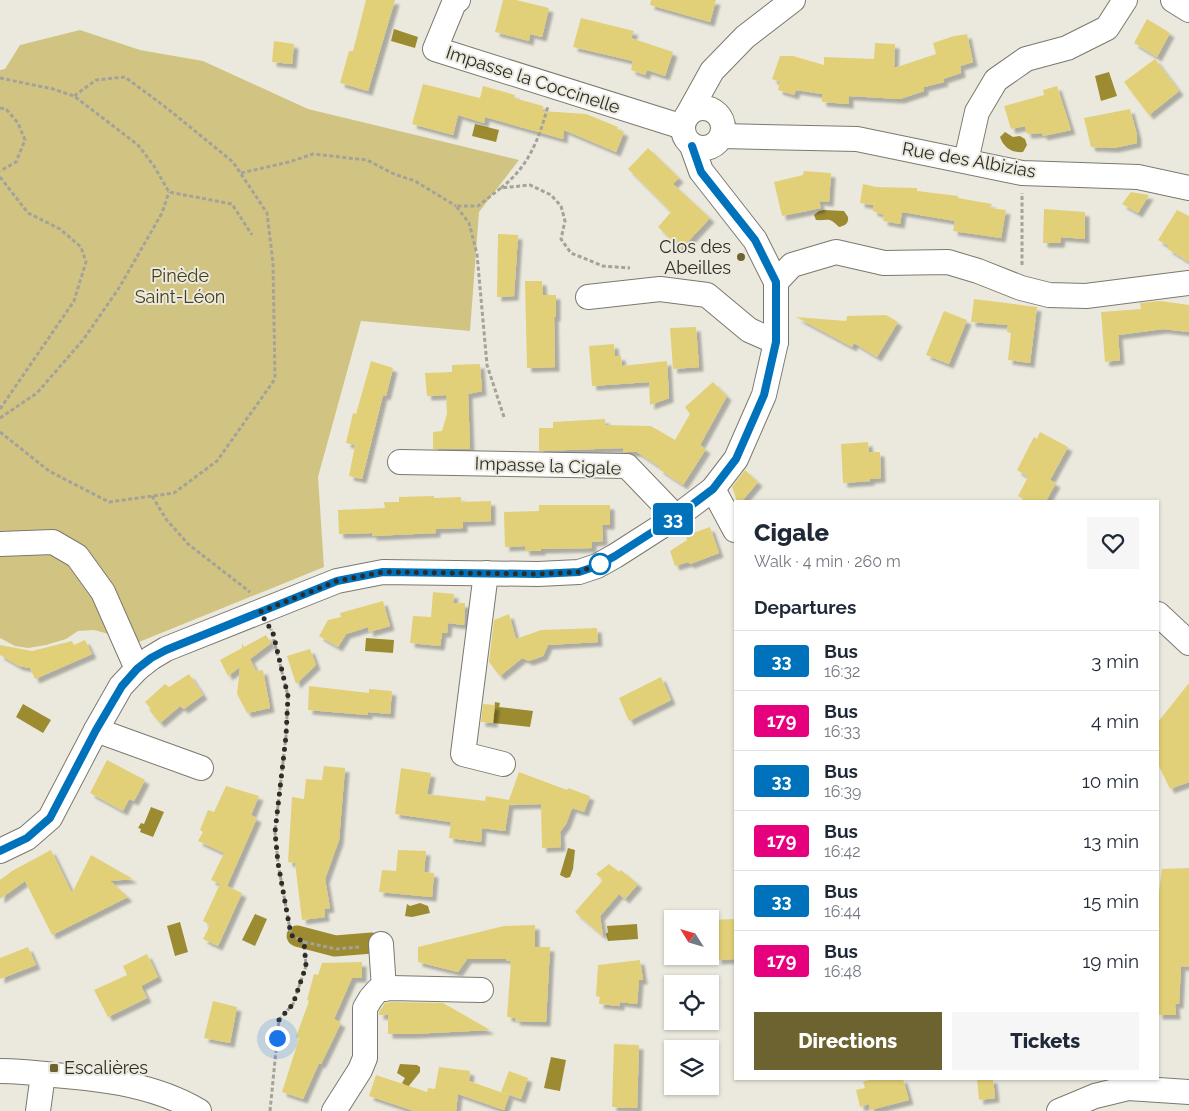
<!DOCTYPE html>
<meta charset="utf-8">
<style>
:root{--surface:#fff;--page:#f6f6f7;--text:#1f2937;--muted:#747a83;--line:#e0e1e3;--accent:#6d6330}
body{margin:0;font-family:Raleway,sans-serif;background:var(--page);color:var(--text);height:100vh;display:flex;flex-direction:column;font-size:19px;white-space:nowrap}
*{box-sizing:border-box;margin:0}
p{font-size:16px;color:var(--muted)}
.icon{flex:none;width:28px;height:28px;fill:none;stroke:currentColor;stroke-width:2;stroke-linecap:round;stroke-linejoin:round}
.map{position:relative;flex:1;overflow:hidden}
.drawer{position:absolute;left:734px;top:500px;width:425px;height:580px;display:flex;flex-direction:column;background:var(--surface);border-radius:0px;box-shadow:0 1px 4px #0004}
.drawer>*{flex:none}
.badge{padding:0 10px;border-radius:4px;font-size:18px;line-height:32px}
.needle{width:32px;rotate:307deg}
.controls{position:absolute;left:664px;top:910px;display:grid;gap:10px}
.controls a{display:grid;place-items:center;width:55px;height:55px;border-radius:0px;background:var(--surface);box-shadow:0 1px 4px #0004;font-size:25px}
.you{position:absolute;width:25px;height:25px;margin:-12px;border:4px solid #fff;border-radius:50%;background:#1a73e8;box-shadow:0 0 0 8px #1a73e833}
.map>.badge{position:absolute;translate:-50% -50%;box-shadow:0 0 0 2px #fff}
h2{padding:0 20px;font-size:19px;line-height:45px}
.round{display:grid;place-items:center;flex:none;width:52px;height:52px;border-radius:0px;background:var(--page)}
.overview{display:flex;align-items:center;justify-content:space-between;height:85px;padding:0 20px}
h1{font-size:24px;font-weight:800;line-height:38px}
.primary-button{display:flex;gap:10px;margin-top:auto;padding:10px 20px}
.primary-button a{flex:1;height:58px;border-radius:0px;background:var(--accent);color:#fff;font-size:20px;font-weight:800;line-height:58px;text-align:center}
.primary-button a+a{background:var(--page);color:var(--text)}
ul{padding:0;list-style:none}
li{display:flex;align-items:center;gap:15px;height:60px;padding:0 20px;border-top:1px solid var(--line)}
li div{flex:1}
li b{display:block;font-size:19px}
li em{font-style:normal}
li .badge{min-width:55px;font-weight:700;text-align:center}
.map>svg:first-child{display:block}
.green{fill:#d1c483}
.water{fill:#9c8b30}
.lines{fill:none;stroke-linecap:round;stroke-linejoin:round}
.canal{stroke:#9c8b30;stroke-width:21}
.building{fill:#e2d078;filter:url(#shadow)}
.street-casing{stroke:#7b796e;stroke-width:26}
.path{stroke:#a4a299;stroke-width:3;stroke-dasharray:4 2.5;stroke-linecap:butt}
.street{stroke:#fff;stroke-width:24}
.line-casing{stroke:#fff;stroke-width:11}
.line{stroke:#0072bc;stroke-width:8}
.walk{stroke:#2d2c28;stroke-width:5;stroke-dasharray:0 9}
.poi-dot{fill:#6d6330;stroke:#ebe9dd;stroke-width:2}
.stop-dot{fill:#fff;stroke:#0072bc;stroke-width:2.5}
.labels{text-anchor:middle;stroke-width:4;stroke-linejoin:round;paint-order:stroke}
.street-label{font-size:18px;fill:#2d2c28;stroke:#ebe9dd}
.poi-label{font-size:18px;fill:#2d2c28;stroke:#ebe9dd;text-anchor:end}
.park-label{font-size:18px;fill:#473f1a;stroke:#ebe9dd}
</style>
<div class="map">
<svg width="1189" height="1111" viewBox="0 0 1189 1111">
<defs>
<filter id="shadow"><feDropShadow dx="4.5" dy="4.5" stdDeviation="1" flood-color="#0004"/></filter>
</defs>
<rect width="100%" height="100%" fill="#ebe9dd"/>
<path class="green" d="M80 30 140 50 203 61 308 109 519 160 479 212 470 331 361 321 318 477 324 567 139 642 94 630 78 631 66 639 46 645 28 648 15 646 0 638V70L5 69 20 45Z"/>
<g class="water">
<path d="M394 29 418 37 415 48 391 41Z"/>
<path d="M1109 72 1117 96 1101 101 1095 76Z"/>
<path d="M475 124 499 130 496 142 472 136Z"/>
<path d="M1005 132 1013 137 1020 136 1025 139 1027 145 1023 152C1012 153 1004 148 1000 137Z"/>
<path d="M824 210 844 211 848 217C849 223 845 226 839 227 828 216 829 221 816 220L814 215 819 211Z"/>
<path d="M366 638 394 640 393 653 365 651Z"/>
<path d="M495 702 500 703 499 707 533 711 530 727 493 723Z"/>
<path d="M23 704 51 720 43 733 16 717Z"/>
<path d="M151 807 164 812 153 837 140 832 141 829 138 828 141 823 144 824Z"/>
<path d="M568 848 575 850 573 869 570 877 566 878 560 875Z"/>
<path d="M420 903 428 906 430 913 412 917 405 916 407 904 410 906Z"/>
<path d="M255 914 267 919 255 946 242 940Z"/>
<path d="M180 922 188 952 175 956 167 926Z"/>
<path d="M637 924 638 939 608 941 606 934 608 932 607 926Z"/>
<path d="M551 1057 566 1060 560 1091 544 1088Z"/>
<path d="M400 1064 417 1065 420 1067V1072L408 1087 402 1083 405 1078 397 1073Z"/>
</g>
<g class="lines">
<path class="canal" d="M297 936 335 946 372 943"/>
</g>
<g class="building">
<path d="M366 0H395L368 91 340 83 349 51H353Z"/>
<path d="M503 0H516L549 8 542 37 530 34 529 41 495 32Z"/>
<path d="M651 0H716L710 22 650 5Z"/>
<path d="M581 18 634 31 631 38 673 52 665 76 647 70 645 75 631 70 633 61 573 47Z"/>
<path d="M1147 19 1170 33 1157 57 1134 43Z"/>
<path d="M967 34 973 62 960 66 961 73 943 79 944 82 924 87V91L900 99 849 96V104L822 102V94L796 90 794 95 778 90 780 82 772 79 780 56H793L824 65V57L874 59 875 43 895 44 894 68 936 54 933 43 954 36Z"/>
<path d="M274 41 294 44 292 64 272 62Z"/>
<path d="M1155 59 1179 91 1149 115 1124 82Z"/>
<path d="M423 84 480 98 483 86 515 95 514 98 543 106 542 111 586 114 618 127 617 129 624 132 616 152 564 130 563 139 485 117 484 123 458 115 453 135 412 124Z"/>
<path d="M1057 86 1071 130 1043 136 1042 133 1027 134 1025 126 1011 129 1004 106 1044 95 1043 90Z"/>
<path d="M1130 109 1137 135V143L1114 148 1091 147 1084 118Z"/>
<path d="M648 148 679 178 673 184 710 218 681 249 658 227 671 212 628 169Z"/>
<path d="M804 171 831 173 829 202 819 201 821 208 782 216 774 182 803 175Z"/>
<path d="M863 184 876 187 917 188V191L958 196V198L992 204 990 208 1006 210 1001 238 953 231 955 221 902 212 900 224 883 221 884 215 873 211V205L860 203Z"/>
<path d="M1131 192 1149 195 1138 213 1122 204Z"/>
<path d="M1044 209 1085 212V239L1061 237 1060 243H1043Z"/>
<path d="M1177 210 1189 216V262L1168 249 1169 246 1158 240Z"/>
<path d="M498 234 518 235 514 296 497 297Z"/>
<path d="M525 281H542L543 295H556V317H554L555 367 527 368Z"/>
<path d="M974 299 1037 307 1030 363 1008 360 1011 333 1007 332 1008 325 971 322Z"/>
<path d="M1160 301 1189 305V332L1163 329 1118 335 1120 360 1105 362 1101 312 1141 309 1140 303Z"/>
<path d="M944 311 967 320 949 364 926 355Z"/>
<path d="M886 315 898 322 877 357 854 343 852 347 796 317 846 321 847 316Z"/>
<path d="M696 327 699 367 673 369 670 328Z"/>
<path d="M614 344 615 356H621L622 366 667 361 669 398 650 405 649 382 592 386 589 346Z"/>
<path d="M371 361 393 368 386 396 383 395 362 479 349 476 355 445 346 443 353 413 356 414Z"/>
<path d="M480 364 482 391 468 394 470 449H433V432L442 431 447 414 446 395 427 396 425 373 452 372V365Z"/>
<path d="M713 382 727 396 700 445 706 449 683 485 659 469 660 467 637 452H623V448L539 451V428H553V422L605 419V425L651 426 675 440 690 414 685 407Z"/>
<path d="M1040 432 1068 447 1050 480 1056 483 1046 501H1027L1018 496 1028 477 1017 470 1034 437 1037 439Z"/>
<path d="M868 442 869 452H880L881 478 870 479V481L843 483 841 444Z"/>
<path d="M745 470 758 482 742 501H737L732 487Z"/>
<path d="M434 496V498L461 497V502L491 501V521L463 522V528L436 529V533L372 536V533L339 534 338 510 385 508 384 502H399V497Z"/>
<path d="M539 505H610V525H602L603 541 592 542V548L541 549V551H525V546L505 547 504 512 539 511Z"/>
<path d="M710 527 719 553 690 564 688 562 675 566 670 551 687 540 685 528 696 532Z"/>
<path d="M433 592 454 594 453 603H465L464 625 448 623 447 633H442L440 646 410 643 413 616 431 617Z"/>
<path d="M383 601 390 626 369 632 368 627 346 634 338 647 319 636 328 620 341 617 340 613Z"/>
<path d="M509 614 516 639 541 630 597 628 598 642 548 645 543 656 529 661 522 658 500 676 489 662 494 620Z"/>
<path d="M266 635 271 643 250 659 256 671 263 670 270 708 247 713 237 694 240 667 228 676 220 660 242 648V643L244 647Z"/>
<path d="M85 640 92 654 35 679 30 668 19 666 0 655V645L32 651 72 641 74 645Z"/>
<path d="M310 649 316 665 296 684 287 656Z"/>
<path d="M189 674 203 695 184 709 180 706 160 723 149 710 151 709 145 702 165 684 169 687Z"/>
<path d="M661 677 671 700 629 721 619 698Z"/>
<path d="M1189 683V782L1170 789 1158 764V722Z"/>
<path d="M309 686 369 693V689L392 691 390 714 368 712V715L308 710Z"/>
<path d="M483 704 495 705 493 723 481 722Z"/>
<path d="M107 760 145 780 134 801 129 799 123 811 90 793Z"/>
<path d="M324 766 345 768 339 840 325 879 330 908 324 909 325 917 302 920 295 863 288 862 292 797 304 799 306 779 322 780Z"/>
<path d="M401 768 431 773 427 794 485 801 486 796 509 800 519 772 567 790 568 788 590 796 584 812 572 808 566 824 560 832 561 847 542 848 541 804 509 805 505 831 482 828 481 842 449 838 451 822 395 814Z"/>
<path d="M226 786 259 796 251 815 257 818 227 886 242 893 218 946 203 939 210 925 203 921 220 884 211 880 224 853 198 841 203 832 200 830 208 810 214 812Z"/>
<path d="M51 850 72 893 91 855 133 879 110 881 128 897 52 935 25 881 0 899V880L12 871Z"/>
<path d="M398 850 426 851 424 872 434 873 432 897 379 892 382 870 396 871Z"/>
<path d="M609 864 619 872 621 870 638 884 625 899 619 894 600 916 603 936 575 912 603 880 596 874Z"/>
<path d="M1189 868V967L1181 966 1179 1004H1175L1176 1015H1158V899L1162 869Z"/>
<path d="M734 919 735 959 717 960 716 944H710V920Z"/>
<path d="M535 925V947H550L546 1022 515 1021 516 1018 507 1017 511 961H506V959H467L458 972 418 962V947L504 926Z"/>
<path d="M28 947 36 965 0 979V958Z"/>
<path d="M147 954 158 977 141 986 147 998 108 1017 94 990 127 975 123 966Z"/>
<path d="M640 960 643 980H639L637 1004 620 1002V1006L599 1004 600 997 596 996 598 965Z"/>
<path d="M362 962V978H352L334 1019 341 1023 321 1064 319 1063 303 1099 282 1092 297 1045 299 1038 296 1037 309 1001 307 1000 314 974 318 975 322 963Z"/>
<path d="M213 1001 237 1007 230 1043 204 1038Z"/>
<path d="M391 1002 443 1003 490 1030 411 1034H388V1015H379V1012L385 1003Z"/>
<path d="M614 1044 639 1045 637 1108 612 1107Z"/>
<path d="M439 1067 470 1071 469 1081 509 1095 504 1110 458 1094 456 1111H414L369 1096 376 1075 427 1092 428 1088 435 1089Z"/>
<path d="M509 1071 528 1078 521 1099 501 1092Z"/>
<path d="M873 1079H903L909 1100 870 1110 869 1104 860 1107 856 1090 865 1088 863 1082Z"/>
<path d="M977 1079H993L995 1098 979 1100Z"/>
</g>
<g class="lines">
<g class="street-casing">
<g id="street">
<path d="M458 0 454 3 435 49 683 127"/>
<path d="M1173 0 1189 10"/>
<circle cx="703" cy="128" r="20"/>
<path d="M687 116 712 71 745 37 793 0"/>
<path d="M722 136 857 139 1022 173 1138 177 1189 188"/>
<path d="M966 161 977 112 996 80 1026 59 1067 48 1107 28 1125 0"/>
<path d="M776 282 792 265 836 252 884 263 948 262 978 271 1021 288 1049 295 1086 296 1189 283"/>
<path d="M588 297 660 289 707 295 749 330 776 342"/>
<path d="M400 462 627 466 676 517"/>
<path d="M713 489 735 530"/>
<path d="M0 544 53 542 77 556 103 592 137 669"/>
<path d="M486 573 463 754 503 764"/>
<path d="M1158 614 1189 643"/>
<path d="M96 730 201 768"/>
<path d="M0 851 27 838 50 818 96 730 121 686 137 669 151 658 166 649 337 581 383 572 538 574 579 572 597 566 615 556 676 517 713 489 736 459 764 395 776 342V282L755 240 701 171 692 146"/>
<path d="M381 944 384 989"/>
<path d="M0 1071C18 1071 36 1073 54 1075 104 1079 155 1085 199 1111"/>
<path d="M38 1111 43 1074"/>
<path d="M334 1111 360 1070 365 1058V1008L371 998 378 990 390 988 481 990"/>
<path d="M1059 1111 1095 1096 1128 1088 1189 1092"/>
</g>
</g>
<g class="path">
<path d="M0 78 53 89 74 96 138 145 154 166 169 192 232 204 252 235"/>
<path d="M0 108 6 109 18 123 25 140 16 162 0 171"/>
<path d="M241 173 289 162 313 154 367 160 394 174 415 181 456 206"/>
<path d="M0 177 28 213 60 229 81 247 86 262 74 301 0 409"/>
<path d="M501 188C529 166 539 139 548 106"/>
<path d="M1022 265V193"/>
<path d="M676 267C689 267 703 264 713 273"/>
<path d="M504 417 487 365 477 254 469 223 456 206H478L501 188 530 185 551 195 561 206 565 221 561 239 571 253 603 266 630 268"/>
<path d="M0 418 37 393 83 340 119 288 162 213 169 192"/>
<path d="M0 432 49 471 109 502 174 493 217 461 275 379 273 263 267 213 233 162 168 109 125 77 96 80 74 96"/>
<path d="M152 496 166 519 188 544 250 592"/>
<path d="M304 942 336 949 359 947"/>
<path d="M270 1111 279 1020 293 1004 306 966 304 942 291 935 278 863 275 832 286 736 288 696 271 629"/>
</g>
<use href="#street" class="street"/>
</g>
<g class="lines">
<g class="line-casing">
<path id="line" d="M0 851 27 838 50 818 96 730 122 686 137 669 151 658 166 650 337 581 383 572 538 574 579 572 597 566 615 556 676 517 713 489 736 459 764 395 776 342V282L755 240 701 172 692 146"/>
</g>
<use href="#line" class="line"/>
<path class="walk" d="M277 1038 279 1020 293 1004 306 966 304 942 291 935 278 863 275 832 286 736 288 696 273 633 260 612 337 581 383 572 538 574 579 572 600 564"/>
</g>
<g class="poi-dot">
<circle cx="741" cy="257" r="5"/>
<rect x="49" y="1063" width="10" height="10" rx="2.5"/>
</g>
<circle class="stop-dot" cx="600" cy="564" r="10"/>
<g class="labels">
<g class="street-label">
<text transform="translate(533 80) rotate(18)" y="6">Impasse la Coccinelle</text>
<text transform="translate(969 160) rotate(10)" y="6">Rue des Albizias</text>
<text transform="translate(548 466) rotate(2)" y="6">Impasse la Cigale</text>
</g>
<g class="poi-label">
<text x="731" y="253">Clos des<tspan x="731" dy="21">Abeilles</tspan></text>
<text x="64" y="1074" text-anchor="start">Escalières</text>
</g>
<g class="park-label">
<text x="180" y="282">Pinède<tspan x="180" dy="21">Saint-Léon</tspan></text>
</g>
</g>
</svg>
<div class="controls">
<a><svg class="needle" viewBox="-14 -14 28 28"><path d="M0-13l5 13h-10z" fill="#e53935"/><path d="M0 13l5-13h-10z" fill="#747a83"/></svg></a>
<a><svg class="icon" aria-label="locate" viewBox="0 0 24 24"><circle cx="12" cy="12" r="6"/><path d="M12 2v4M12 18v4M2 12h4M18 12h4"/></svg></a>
<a><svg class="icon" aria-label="layers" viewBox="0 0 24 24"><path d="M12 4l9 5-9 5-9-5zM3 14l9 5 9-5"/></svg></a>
</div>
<div class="you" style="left:277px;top:1038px"></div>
<b class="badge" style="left:673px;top:519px;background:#0072bc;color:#fff">33</b>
<section class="drawer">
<div class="overview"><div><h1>Cigale</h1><p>Walk · 4 min · 260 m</p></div><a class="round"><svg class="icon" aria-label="heart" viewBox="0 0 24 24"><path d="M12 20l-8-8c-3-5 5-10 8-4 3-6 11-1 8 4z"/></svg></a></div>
<h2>Departures</h2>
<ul>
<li><span class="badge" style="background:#0072bc;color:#fff">33</span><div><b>Bus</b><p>16:32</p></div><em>3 min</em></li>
<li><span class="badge" style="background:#e6007e;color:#fff">179</span><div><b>Bus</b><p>16:33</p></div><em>4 min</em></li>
<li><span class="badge" style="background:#0072bc;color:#fff">33</span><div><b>Bus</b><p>16:39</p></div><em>10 min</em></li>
<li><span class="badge" style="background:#e6007e;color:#fff">179</span><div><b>Bus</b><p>16:42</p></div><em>13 min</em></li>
<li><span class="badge" style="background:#0072bc;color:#fff">33</span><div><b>Bus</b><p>16:44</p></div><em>15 min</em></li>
<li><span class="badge" style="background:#e6007e;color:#fff">179</span><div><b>Bus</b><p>16:48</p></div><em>19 min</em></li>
</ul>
<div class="primary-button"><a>Directions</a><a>Tickets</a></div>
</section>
</div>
